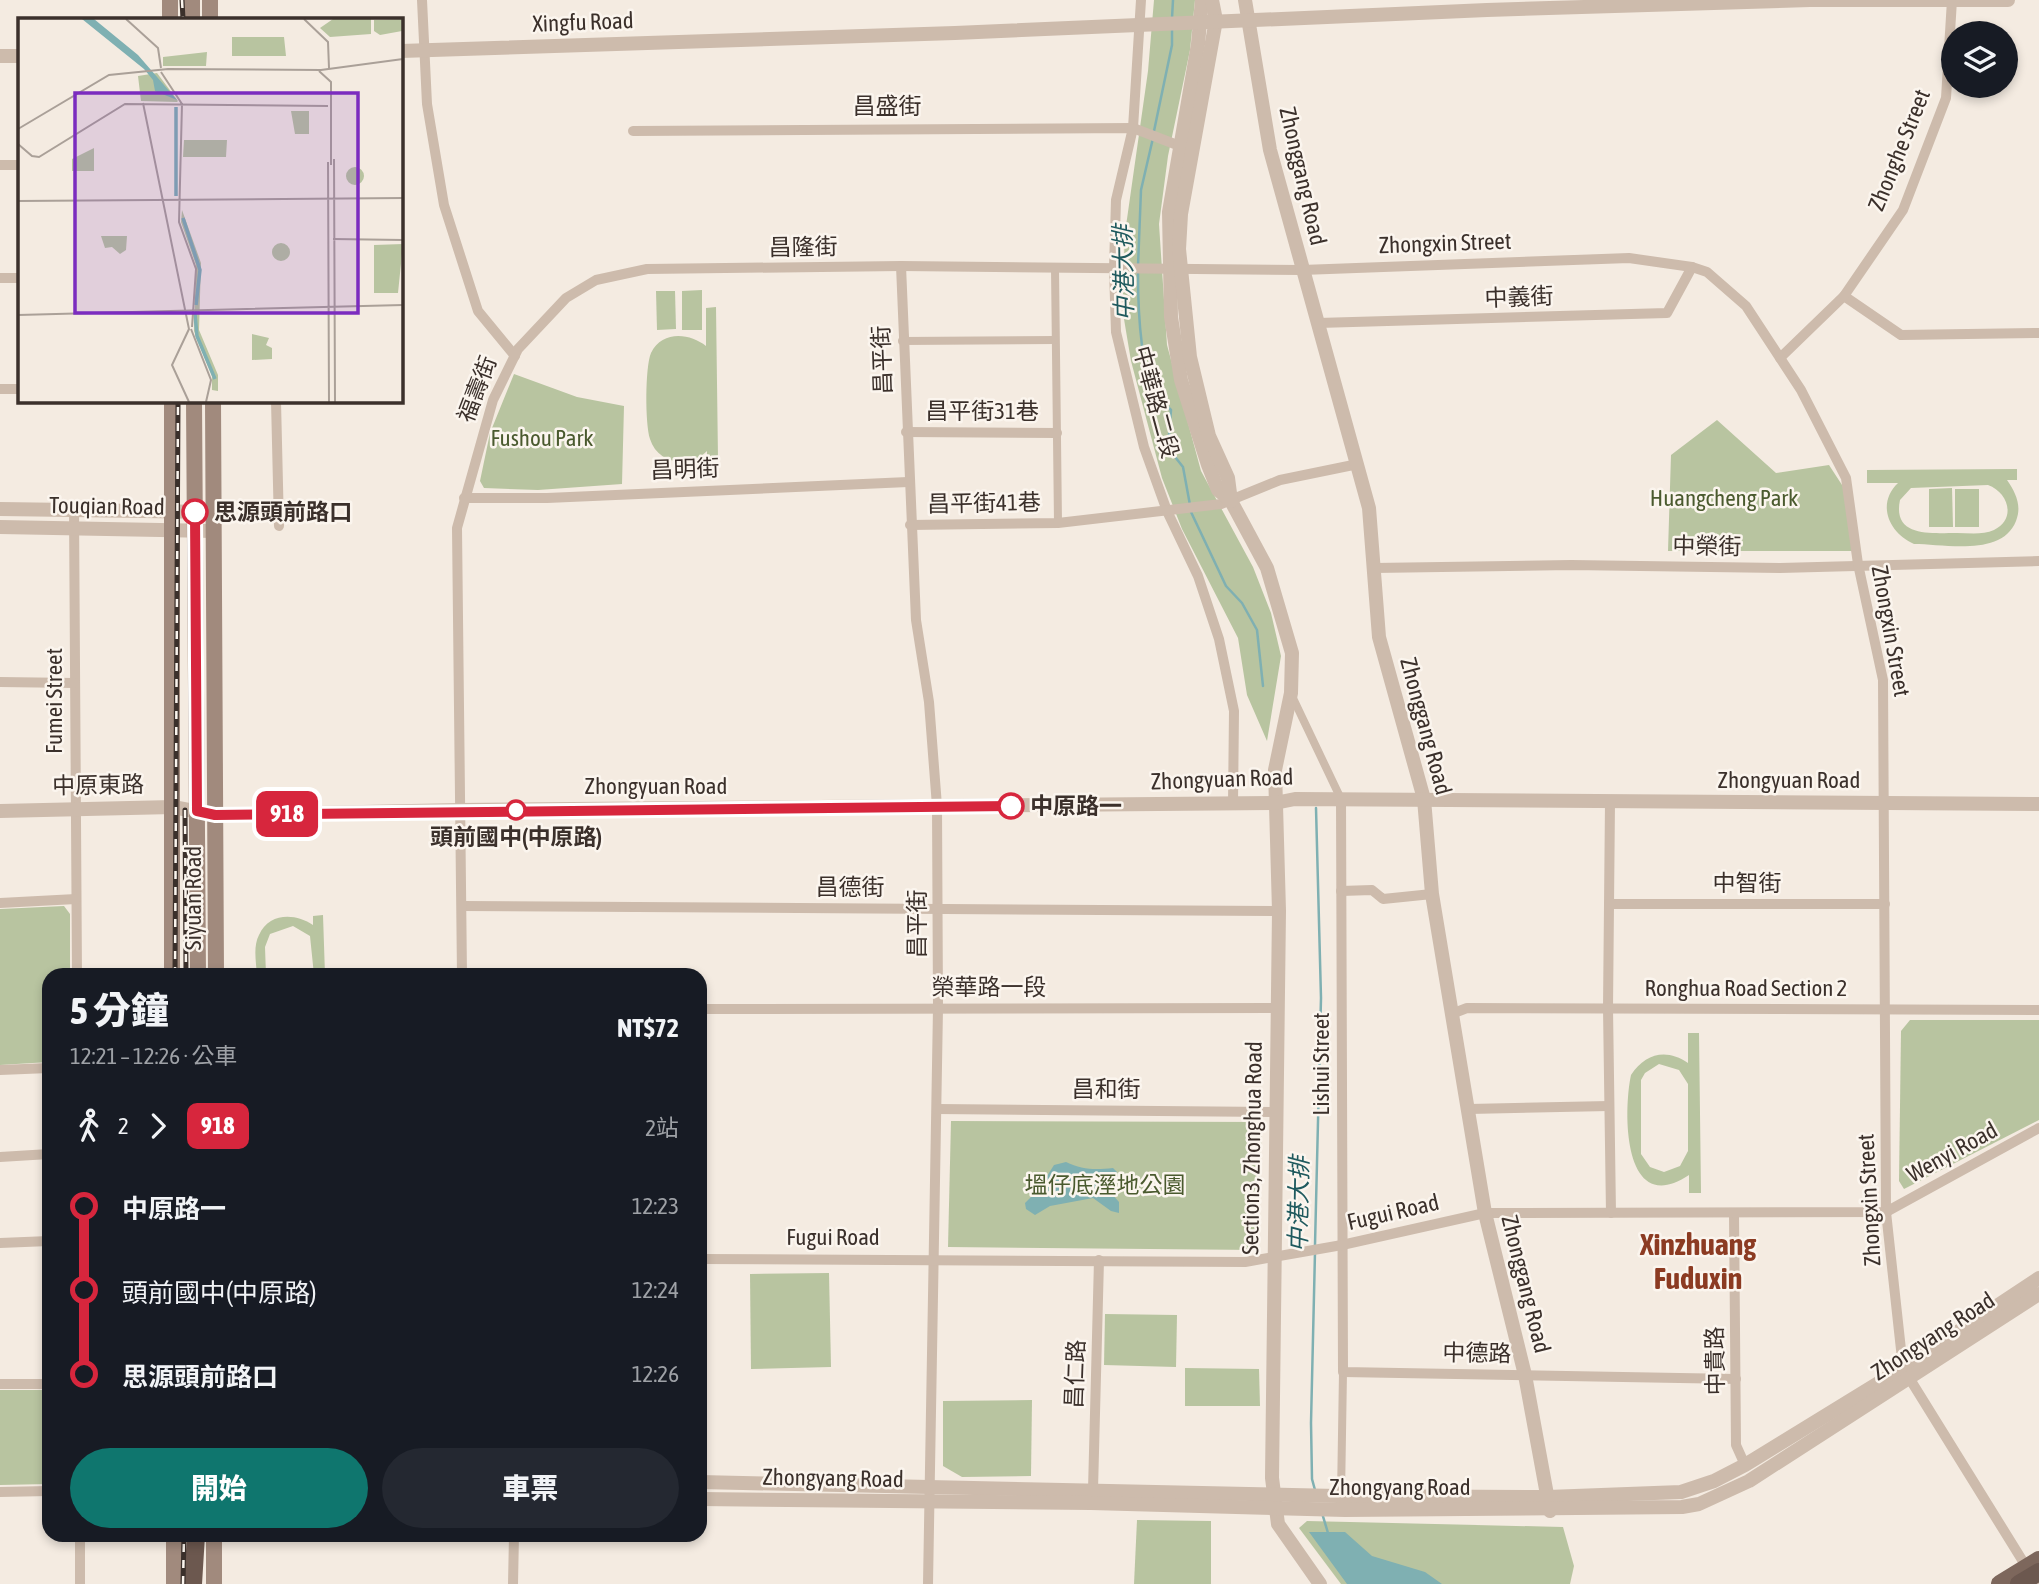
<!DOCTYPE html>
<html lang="zh-TW">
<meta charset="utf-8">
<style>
:root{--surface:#171b24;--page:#242831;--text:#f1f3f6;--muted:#9ea1a6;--accent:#0f766e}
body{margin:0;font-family:"Asap Condensed","Noto Sans TC",sans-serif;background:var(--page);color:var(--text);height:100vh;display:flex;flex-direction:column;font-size:26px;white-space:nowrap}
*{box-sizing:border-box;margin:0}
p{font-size:23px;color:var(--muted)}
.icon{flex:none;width:38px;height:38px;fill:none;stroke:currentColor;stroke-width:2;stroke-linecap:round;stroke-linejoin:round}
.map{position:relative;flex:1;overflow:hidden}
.drawer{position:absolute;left:42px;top:968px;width:665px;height:574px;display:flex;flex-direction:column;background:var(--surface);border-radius:21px;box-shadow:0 4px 10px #0003}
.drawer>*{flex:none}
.badge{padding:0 14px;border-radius:10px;font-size:24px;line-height:46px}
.buttons{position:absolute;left:1941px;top:21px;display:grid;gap:14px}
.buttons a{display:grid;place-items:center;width:77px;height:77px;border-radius:50%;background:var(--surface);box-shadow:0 4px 10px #0003;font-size:35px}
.map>.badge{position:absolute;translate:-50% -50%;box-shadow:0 0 0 4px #fff}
.legs{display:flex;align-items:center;gap:10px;height:77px;padding:0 28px;font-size:23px}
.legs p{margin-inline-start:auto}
.overview{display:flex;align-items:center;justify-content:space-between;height:119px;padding:0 28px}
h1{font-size:38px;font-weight:800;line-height:52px}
.primary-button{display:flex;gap:14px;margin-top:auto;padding:14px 28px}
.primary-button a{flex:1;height:80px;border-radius:42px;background:var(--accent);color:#fff;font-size:28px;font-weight:800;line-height:80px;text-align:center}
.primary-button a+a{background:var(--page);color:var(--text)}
ul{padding:0 28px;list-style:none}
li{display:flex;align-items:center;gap:24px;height:84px;font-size:26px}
li i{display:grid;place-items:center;width:10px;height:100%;margin:0 9px;background:currentColor}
li i::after{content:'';width:18px;height:18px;margin:-9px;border:5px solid;border-radius:50%;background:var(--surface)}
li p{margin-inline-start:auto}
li:first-child i{background:linear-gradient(#0000 50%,currentColor 0)}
li:last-child i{background:linear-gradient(currentColor 50%,#0000 0)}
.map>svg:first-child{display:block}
.green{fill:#b8c4a0;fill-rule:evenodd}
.water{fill:#7fb0b2}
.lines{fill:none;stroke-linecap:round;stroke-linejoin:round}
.stream{stroke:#7fb0b2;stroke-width:2.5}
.pedestrian{stroke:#cdbbac;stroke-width:8}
.minor{stroke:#cdbbac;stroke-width:10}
.tertiary{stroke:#cdbbac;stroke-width:14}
.secondary{stroke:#a18a7d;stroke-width:16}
.primary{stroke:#7d675c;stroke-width:18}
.trunk{stroke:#6c584f;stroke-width:18}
.rail-casing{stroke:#3b302b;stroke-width:5}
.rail{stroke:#fbf5ee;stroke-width:2.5;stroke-dasharray:8;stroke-linecap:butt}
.trunk-bridge{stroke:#6c584f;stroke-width:18}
.line-1-casing{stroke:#fff;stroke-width:16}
.line-1{stroke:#d7263d;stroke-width:10}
.stop-1-dot{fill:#fff;stroke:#d7263d;stroke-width:3.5}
.labels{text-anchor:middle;stroke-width:5;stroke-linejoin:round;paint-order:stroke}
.street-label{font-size:23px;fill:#3b302b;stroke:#fbf5ee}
.park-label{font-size:23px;fill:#4a5a2e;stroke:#fbf5ee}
.stop-label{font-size:23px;font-weight:bold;fill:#3b302b;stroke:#fbf5ee;text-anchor:start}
.water-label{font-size:24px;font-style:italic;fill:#1f5a5e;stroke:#fbf5ee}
.district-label{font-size:30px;font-weight:bold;fill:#8c3b22;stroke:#fbf5ee}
.inset-river{fill:none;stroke:#7fb0b2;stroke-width:3.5}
.inset-road{fill:none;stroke:#aaa098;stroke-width:2}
.view{fill:#7b2cbf;fill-opacity:0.15;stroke:#7b2cbf;stroke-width:3.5}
.inset-edge{fill:none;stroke:#3b302b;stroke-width:3.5}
</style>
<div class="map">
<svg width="2039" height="1584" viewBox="0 0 2039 1584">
<rect width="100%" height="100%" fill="#f4ebe1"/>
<g class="green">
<path d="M1154 0H1195L1190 50 1168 156 1159 224 1167 345 1201 471 1253 567 1271 613 1281 656 1267 741 1247 695 1238 638 1182 529 1162 478 1131 361 1122 307 1125 233 1148 71Z"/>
<path d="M702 290V330H682V291Z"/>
<path d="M656 291H675L676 329 657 330Z"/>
<path d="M716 307 718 459H707V451C690 468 658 465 650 439 645 424 645 367 651 353 662 330 690 333 706 346V308Z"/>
<path d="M514 374 577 397 624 406 622 484 538 490 484 488 480 481 490 433Z"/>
<path d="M1717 420 1776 473 1829 465 1844 488 1854 551H1668L1671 455Z"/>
<path d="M2017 469V480H2007C2016 493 2022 506 2016 521 2002 557 1944 544 1914 544 1889 533 1876 504 1898 483H1867V470ZM1988 485C2008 492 2017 519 1994 530 1983 535 1969 533 1957 533 1932 533 1892 538 1900 500L1911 488Z"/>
<path d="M1952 488 1953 527H1929V489Z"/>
<rect x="1955" y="489" width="24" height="38"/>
<path d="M64 906 70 914V975H49V1062L0 1065V909Z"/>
<path d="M323 915 325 975H314L310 936 293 926 270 934 265 947 266 975H257C256 962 253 946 259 935 269 912 296 913 313 925V916Z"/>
<path d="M1910 1020H2039V1120L1904 1189 1899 1181 1901 1031Z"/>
<path d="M1688 1033H1699L1701 1193H1689V1175C1623 1219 1623 1112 1631 1075 1645 1053 1667 1048 1688 1063ZM1659 1064 1679 1070 1688 1084V1151L1680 1166 1664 1172 1650 1167 1641 1154V1080L1645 1073Z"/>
<path d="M951 1121 1262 1122 1257 1250 948 1247Z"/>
<path d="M829 1273 831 1367 751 1369 750 1274Z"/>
<path d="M1105 1314 1177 1315 1176 1367 1104 1365Z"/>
<path d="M1185 1368 1259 1369 1260 1406H1185Z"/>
<path d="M0 1390H49V1484L0 1485Z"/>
<path d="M1032 1400 1031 1476 962 1477 943 1466V1401Z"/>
<path d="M1137 1520 1211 1521V1584H1134Z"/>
<path d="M1307 1521 1563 1527 1574 1566 1570 1584H1341L1299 1528Z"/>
</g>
<g class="water">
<path d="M1066 1162C1082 1170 1096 1170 1113 1168L1117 1172 1111 1193 1119 1202V1213L1111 1211 1093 1198 1050 1206 1035 1215 1026 1209 1025 1203 1039 1189 1054 1165Z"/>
<path d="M1309 1532H1345L1372 1556 1425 1572 1442 1584H1347Z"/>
</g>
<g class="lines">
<g class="stream">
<path d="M1172 18 1173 0"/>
<path d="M1154 131 1172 45V28"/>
<path d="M1138 266 1141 190 1153 138"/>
<path d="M1138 273C1138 306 1139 358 1153 389 1157 396 1165 404 1171 410L1168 448 1183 467 1190 505"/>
<path d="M1191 512 1226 586 1242 603 1257 630 1263 686"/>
<path d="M1315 1245 1321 998 1316 808"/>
<path d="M1315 1252 1311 1423 1312 1479 1315 1490"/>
<path d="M1322 1513 1328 1533"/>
</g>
<g class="pedestrian">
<path d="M1055 269 1058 523"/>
<path d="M902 341 1055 340"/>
<path d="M1291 694 1341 799"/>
<path d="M1341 1496 1343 1372"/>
</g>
<g class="minor">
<path d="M422 0 427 104 444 205 478 311 515 356"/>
<path d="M1141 0 1133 128 1116 200 1114 269 1116 332 1144 447 1167 511 1198 576 1219 639 1234 711 1233 804"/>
<path d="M633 131 1133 128 1185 148"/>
<path d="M0 165H19"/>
<path d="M901 266 916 620 929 702 937 806 938 1008 928 1584"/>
<path d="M0 278H19"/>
<path d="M1844 296 1901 335 2039 333"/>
<path d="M1318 323 1667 313 1692 267"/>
<path d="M1780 358 1844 296 1903 210 1946 98 1952 0"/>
<path d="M0 389H19"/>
<path d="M276 401 279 526"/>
<path d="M906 432 1057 433"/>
<path d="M464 498H547L908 482"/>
<path d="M74 510 77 975"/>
<path d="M910 525 1058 523 1221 504 1280 480 1358 464"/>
<path d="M1374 568 1571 565 1780 568 2039 561"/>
<path d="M0 682 75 683"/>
<path d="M1341 799 1343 1372 1736 1379"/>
<path d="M1610 802 1608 1008 1611 1213"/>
<path d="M1341 891 1372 890 1383 899 1432 894"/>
<path d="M0 903 76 899"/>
<path d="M1609 904H1885"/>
<path d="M462 906 1279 911"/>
<path d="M462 975 457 528 493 400 518 349 566 298 596 280 647 269 901 266 1302 270 1629 258 1692 267 1707 272 1746 306 1801 390 1846 478 1858 564 1883 680 1886 1212 1903 1368 2037 1584"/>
<path d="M700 1009 1277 1008"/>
<path d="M1454 1013 1467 1008 2039 1010"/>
<path d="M0 1070 49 1068"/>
<path d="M937 1109 1275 1112"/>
<path d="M1469 1109 1609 1106"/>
<path d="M0 1157 49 1154"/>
<path d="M1734 1213 1736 1445 1745 1465"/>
<path d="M0 1243 49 1241"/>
<path d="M700 1259 1245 1262 1342 1245 1485 1213 1886 1212 2039 1128"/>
<path d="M0 1384H49"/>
<path d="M700 1432 702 1259"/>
<path d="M1093 1490 1099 1260"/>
<path d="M0 1492 49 1491"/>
<path d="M80 1535V1584"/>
<path d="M513 1584 514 1535"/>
</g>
<g class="tertiary">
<path d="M1202 0 1198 44 1169 212 1171 317 1181 380 1208 465 1218 490 1231 501 1267 568 1292 653 1291 693 1275 770 1279 911 1272 1478 1278 1524 1320 1584"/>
<path d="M1212 0 1216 20 1181 214 1179 249 1190 357 1209 436 1228 478 1231 501"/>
<path d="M1245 0 1270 150 1369 508 1379 637 1424 799 1432 894 1485 1213 1525 1375 1550 1511"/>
<path d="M401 51 955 33 1487 10 1810 0H2008"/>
<path d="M0 56H19"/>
<path d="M0 509 213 512"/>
<path d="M0 527 213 531"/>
<path d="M0 811 173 807 215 815 460 810 1275 803 1295 799 2039 804"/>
<path d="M700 1482 1337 1496 1548 1497 1681 1492 1714 1481 1745 1465 1903 1368 2039 1278"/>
<path d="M700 1499 1091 1503 1345 1510 1682 1507 1699 1504 1749 1481 2039 1294"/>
</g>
<g class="secondary">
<path d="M170 0V19"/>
<path d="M192 0V19"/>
<path d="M210 0V19"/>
<path d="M172 401V975"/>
<path d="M194 401 198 975"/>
<path d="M213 401 216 975"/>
<path d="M174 1535V1584"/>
<path d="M214 1584V1535"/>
</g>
<path class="primary" d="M2000 1584 2039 1560"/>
<path class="trunk" d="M193 1584 196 1535"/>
<g class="rail-casing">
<g id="rail">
<path d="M182 0 183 19"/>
<path d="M185 810 186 975"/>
<path d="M175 975 178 401"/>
<path d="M183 1584 184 1535"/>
</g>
</g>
<use href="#rail" class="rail"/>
<path class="trunk-bridge" d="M2019 1584 2039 1572"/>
</g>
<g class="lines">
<g class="line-1-casing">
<path id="line-1" d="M195 512 197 811 215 815 1011 806"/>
</g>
<use href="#line-1" class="line-1"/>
</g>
<g class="stop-1-dot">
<circle cx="195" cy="512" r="12"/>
<circle cx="1011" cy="806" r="12"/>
<circle cx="516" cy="810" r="9"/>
</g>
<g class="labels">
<g class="street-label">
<text transform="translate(583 22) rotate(-2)" y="8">Xingfu Road</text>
<text x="887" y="114">昌盛街</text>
<text transform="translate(1899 150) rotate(-68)" y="8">Zhonghe Street</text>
<text transform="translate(1303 176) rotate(77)" y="8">Zhonggang Road</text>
<text transform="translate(1445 243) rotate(-2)" y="8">Zhongxin Street</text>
<text transform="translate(803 247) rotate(-1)" y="8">昌隆街</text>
<text transform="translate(1519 297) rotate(-2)" y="8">中義街</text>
<text transform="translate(882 360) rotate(-92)" y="8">昌平街</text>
<text transform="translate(477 389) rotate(-69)" y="8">福壽街</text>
<text transform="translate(1156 402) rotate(75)" y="8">中華路二段</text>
<text x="982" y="419">昌平街31巷</text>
<text transform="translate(685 469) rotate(-2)" y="8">昌明街</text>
<text transform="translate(984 503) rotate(-1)" y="8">昌平街41巷</text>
<text transform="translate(107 506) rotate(1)" y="8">Touqian Road</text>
<text transform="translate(1707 546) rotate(1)" y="8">中榮街</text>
<text transform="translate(1891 631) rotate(80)" y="8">Zhongxin Street</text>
<text transform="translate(54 701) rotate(-90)" y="8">Fumei Street</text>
<text transform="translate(1426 726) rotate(75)" y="8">Zhonggang Road</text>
<text transform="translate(1222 779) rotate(-2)" y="8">Zhongyuan Road</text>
<text x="1789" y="788">Zhongyuan Road</text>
<text transform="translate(98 785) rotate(-1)" y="8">中原東路</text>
<text x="656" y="794">Zhongyuan Road</text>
<text x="1747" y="891">中智街</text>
<text x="850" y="895">昌德街</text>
<text transform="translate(193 898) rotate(-90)" y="8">Siyuan Road</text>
<text transform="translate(917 924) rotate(-90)" y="8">昌平街</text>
<text x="989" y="995">榮華路一段</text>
<text x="1746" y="996">Ronghua Road Section 2</text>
<text transform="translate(1321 1064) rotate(-90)" y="8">Lishui Street</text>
<text x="1106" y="1097">昌和街</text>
<text transform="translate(1252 1148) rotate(-89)" y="8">Section3, Zhonghua Road</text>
<text transform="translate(1952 1152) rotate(-29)" y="8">Wenyi Road</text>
<text transform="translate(1869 1200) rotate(-93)" y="8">Zhongxin Street</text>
<text transform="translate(1393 1212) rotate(-13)" y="8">Fugui Road</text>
<text x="833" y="1245">Fugui Road</text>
<text transform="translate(1526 1284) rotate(76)" y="8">Zhonggang Road</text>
<text transform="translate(1933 1336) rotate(-33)" y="8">Zhongyang Road</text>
<text transform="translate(1477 1353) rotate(1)" y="8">中德路</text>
<text transform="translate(1715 1361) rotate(-91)" y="8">中貴路</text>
<text transform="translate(1075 1374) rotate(-88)" y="8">昌仁路</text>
<text transform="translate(833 1478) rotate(1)" y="8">Zhongyang Road</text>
<text x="1400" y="1495">Zhongyang Road</text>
</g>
<g class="park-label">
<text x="542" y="446">Fushou Park</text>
<text x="1724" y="506">Huangcheng Park</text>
<text x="1105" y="1193">塭仔底溼地公園</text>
</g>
<g class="stop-label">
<text x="214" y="520">思源頭前路口</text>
<text x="1030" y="814">中原路一</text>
<text x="516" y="845" text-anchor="middle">頭前國中(中原路)</text>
</g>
<g class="water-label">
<text transform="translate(1124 273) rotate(-91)" y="8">中港大排</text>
<text transform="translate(1299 1204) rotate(-89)" y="8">中港大排</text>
</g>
<g class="district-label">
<text x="1698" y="1255">Xinzhuang<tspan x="1698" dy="34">Fuduxin</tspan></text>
</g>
</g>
<g transform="translate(18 18)">
<rect width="385" height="385" fill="#f4ebe1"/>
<path d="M315 1H353V16L312 19 302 10ZM385 1 384 13 362 17 356 13V2ZM214 19H266L268 38H214ZM189 34 188 48H145V39ZM139 55 160 83 159 84 123 83 120 58ZM273 93H291V116H277ZM166 122H209L208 139H165ZM76 130V153H54V141ZM328 158a9 9 0 1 1 18 0a9 9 0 1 1-18 0ZM164 192 183 245 181 312 200 357V373L194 372V358L176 313 178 247 163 204ZM83 218H109L108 232 102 236 94 229 87 230ZM254 234a9 9 0 1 1 18 0a9 9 0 1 1-18 0ZM385 226 380 275H356V227ZM234 316 251 320 248 327 254 330V341L234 342Z" fill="#b8c4a0"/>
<path d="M64 1H76L120 37 159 82 137 73 135 62 126 51Z" fill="#7fb0b2"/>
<path class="inset-river" d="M158 178V89M165 200 182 252 178 287M177 296 179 318 197 361"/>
<path class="inset-road" d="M108 1 140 30 143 50M286 1 310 24 311 50M301 53 313 64V147M143 54 164 86 161 204 178 251 174 309M125 85 171 311 154 347 171 384M0 111 91 57 150 51 303 52 385 41M0 126 14 138 21 139 107 86 310 88M316 141 317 384M310 144 311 384M0 183 385 180M315 221 385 222M0 297 385 287M173 311 193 362 188 384"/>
<path class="view" d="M57 75H340V295H57Z"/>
<rect width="385" height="385" class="inset-edge"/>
</g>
</svg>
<div class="buttons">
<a><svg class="icon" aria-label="layers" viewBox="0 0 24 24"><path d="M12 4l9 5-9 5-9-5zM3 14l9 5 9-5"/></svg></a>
</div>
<b class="badge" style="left:287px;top:814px;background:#d7263d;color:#fff">918</b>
<section class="drawer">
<div class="overview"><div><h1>5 分鐘</h1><p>12:21 – 12:26 · 公車</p></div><b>NT$72</b></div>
<div class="legs"><svg class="icon" aria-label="walk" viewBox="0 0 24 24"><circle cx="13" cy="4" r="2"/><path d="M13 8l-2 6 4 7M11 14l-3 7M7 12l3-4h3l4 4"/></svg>2<svg class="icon" aria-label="forward" viewBox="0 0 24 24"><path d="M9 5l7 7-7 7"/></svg><b class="badge" style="background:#d7263d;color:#fff">918</b><p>2站</p></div>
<ul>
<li><i style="color:#d7263d"></i><b>中原路一</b><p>12:23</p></li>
<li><i style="color:#d7263d"></i><span>頭前國中(中原路)</span><p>12:24</p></li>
<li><i style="color:#d7263d"></i><b>思源頭前路口</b><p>12:26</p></li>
</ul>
<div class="primary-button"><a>開始</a><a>車票</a></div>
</section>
</div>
